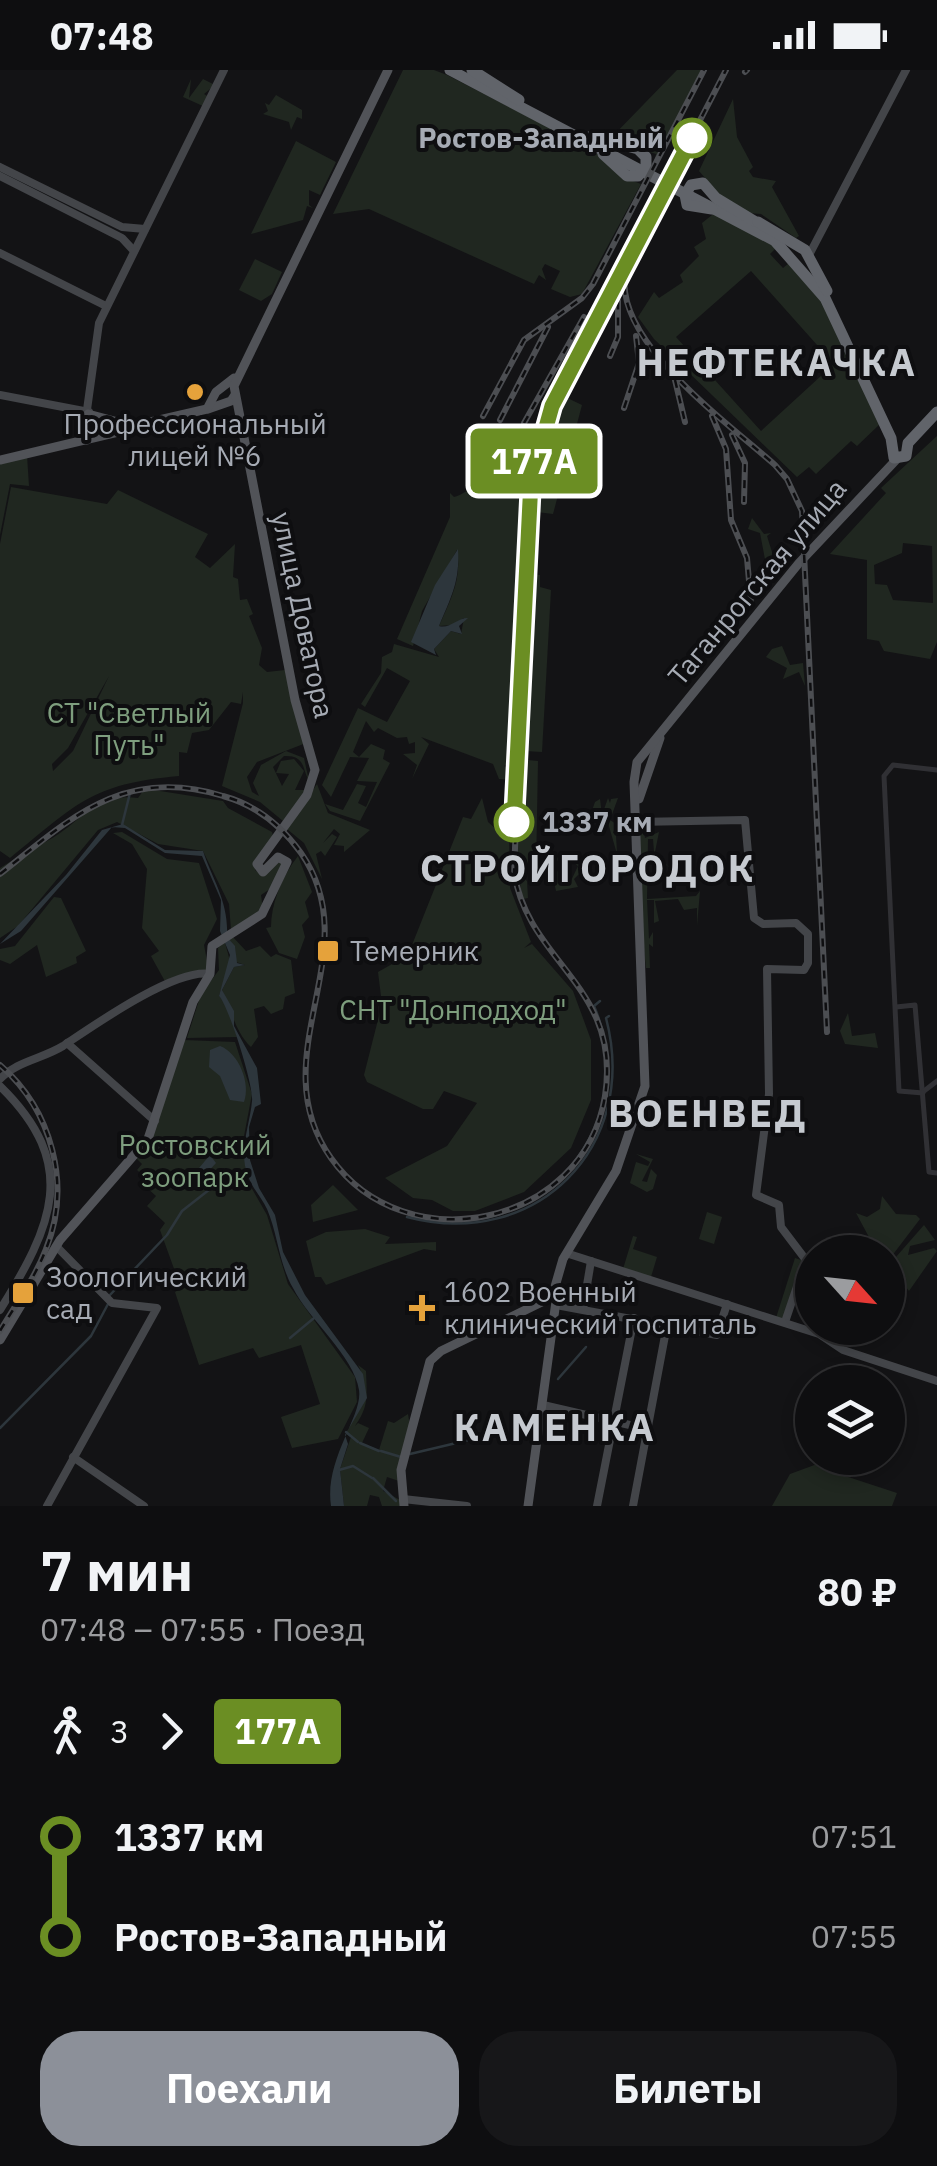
<!DOCTYPE html>
<html lang="ru">
<meta charset="utf-8">
<style>
:root{--surface:#0e0e10;--page:#171719;--text:#f1f3f6;--muted:#9b9c9f;--line:#2e2e30;--accent:#8c9099}
body{margin:0;font-family:"IBM Plex Sans",sans-serif;background:var(--page);color:var(--text);height:100vh;display:flex;flex-direction:column;font-size:38px;white-space:nowrap}
*{box-sizing:border-box;margin:0}
p{font-size:32px;color:var(--muted)}
.icon{flex:none;width:55px;height:55px;fill:none;stroke:currentColor;stroke-width:2;stroke-linecap:round;stroke-linejoin:round}
.map{position:relative;height:1436px;overflow:hidden}
.drawer{display:flex;flex-direction:column;background:var(--surface);flex:1}
.drawer>*{flex:none}
.badge{padding:0 20px;border-radius:8px;font-size:35px;line-height:65px}
.needle{width:65px;rotate:117deg}
.fabs{position:absolute;left:795px;top:1165px;display:grid;gap:20px}
.fabs a{display:grid;place-items:center;width:110px;height:110px;border-radius:50%;background:var(--surface);box-shadow:0 5px 15px #0003,0 0 0 2px var(--line);font-size:50px}
.map>.badge{position:absolute;translate:-50% -50%;box-shadow:0 0 0 5px #fff}
.legs{display:flex;align-items:center;gap:15px;height:110px;padding:0 40px;font-size:32px}
.legs p{margin-inline-start:auto}
.headline{display:flex;align-items:center;justify-content:space-between;height:170px;padding:0 40px}
h1{font-size:55px;font-weight:700;line-height:75px}
.button{display:flex;gap:20px;margin-top:auto;padding:20px 40px}
.button a{flex:1;height:115px;border-radius:40px;background:var(--accent);color:#fff;font-size:40px;font-weight:700;line-height:115px;text-align:center}
.button a+a{background:var(--page);color:var(--text)}
ul{padding:0 40px;list-style:none}
li{display:flex;align-items:center;gap:35px;height:100px;font-size:38px}
li i{display:grid;place-items:center;width:15px;height:100%;margin:0 12px;background:currentColor}
li i::after{content:'';width:25px;height:25px;margin:-12px;border:8px solid;border-radius:50%;background:var(--surface)}
li p{margin-inline-start:auto}
li:first-child i{background:linear-gradient(#0000 50%,currentColor 0)}
li:last-child i{background:linear-gradient(currentColor 50%,#0000 0)}
.status{display:flex;justify-content:space-between;align-items:center;height:70px;padding:0 50px;background:var(--surface);direction:ltr}
.status svg{height:28px;fill:currentColor}
.map>svg:first-child{display:block}
.green{fill:#202720;fill-rule:evenodd}
.water{fill:#2d363c}
.lines{fill:none;stroke-linecap:round;stroke-linejoin:round}
.stream{stroke:#2d363c;stroke-width:2.5}
.taxiway{stroke:#303034;stroke-width:5}
.secondary{stroke:#434549;stroke-width:8}
.primary{stroke:#515358;stroke-width:9}
.highway{stroke:#61646a;stroke-width:11}
.rail-casing{stroke:#4c4e52;stroke-width:6}
.rail{stroke:#0e0e10;stroke-width:2.5;stroke-dasharray:8;stroke-linecap:butt}
.line-1-casing{stroke:#fff;stroke-width:22}
.line-1{stroke:#6b8e23;stroke-width:15}
.stop-1-dot{fill:#fff;stroke:#6b8e23;stroke-width:5}
.poi-dot{fill:#e5a23b;stroke:#0e0e10;stroke-width:4}
.labels{text-anchor:middle;stroke-width:8;stroke-linejoin:round;paint-order:stroke}
.stop-label{font-size:28px;font-weight:bold;fill:#a6abb4;stroke:#0e0e10;text-anchor:end}
.poi-label{font-size:28px;fill:#a6abb4;stroke:#0e0e10;text-anchor:start}
.street-label{font-size:28px;fill:#a6abb4;stroke:#0e0e10}
.park-label{font-size:28px;fill:#7e9e7e;stroke:#0e0e10}
.district-label{font-size:38px;font-weight:bold;letter-spacing:2.5px;fill:#c6cad0;stroke:#0e0e10}
</style>
<div class="status"><b>07:48</b><svg viewBox="0 0 49 12"><path d="M0 12V9h3v3zM5 12V6h3v6zM10 12V3h3v9zM15 12V0h3v12zM26 1h20v11H26zM47 4h2v5h-2z"/></svg></div>
<div class="map">
<svg width="937" height="1436" viewBox="0 0 937 1436">
<rect width="100%" height="100%" fill="#131315"/>
<g class="green">
<path d="M403 0H434L447 5 595 81 623 107 641 114 582 224 570 227 551 219 560 201 545 194 542 199 546 210 539 205 534 214 369 139 333 144Z"/>
<path d="M677 0H702L653 96 656 84 610 69Z"/>
<path d="M191 9 189 28 203 9 215 15 204 24 209 27 205 37 183 27Z"/>
<path d="M276 25 302 40V49L297 47 291 60 289 52 263 44 268 41 265 33 269 35Z"/>
<path d="M733 29 737 67 753 97 749 101 753 107 776 111 772 117 799 166 796 168 761 144 748 143 724 130 699 101Z"/>
<path d="M296 71 336 92 320 125 309 120V135L313 138 307 136 303 150 251 164Z"/>
<path d="M717 141 777 177 770 184 783 198 789 193 820 227 880 354 857 376 851 371 816 404 809 397 797 407 654 269 638 247 654 222 659 228 683 212 680 205 699 186 694 177 706 169 702 153ZM751 201 834 294 761 361 676 267Z"/>
<path d="M255 189 282 202 272 224 261 231 239 220Z"/>
<path d="M561 325 582 335 553 444 537 442 534 471 530 470 537 391Z"/>
<path d="M937 366V572L930 589 884 581 879 571 867 569V490L830 484 886 423 881 418ZM903 473 932 476 933 533 893 530 887 515 875 514 874 495 902 483Z"/>
<path d="M528 371 521 406 509 684 512 691 504 696 511 699 512 710 499 709 493 694 421 667 429 674 412 709 417 695 403 684 415 683V672L409 674 407 667 397 668 378 658 374 662 366 651 353 682 359 687 371 674 385 680 383 689 390 693 360 751 330 741 325 734 343 740 357 714 366 716 358 733 366 737 377 712 357 711 369 688 350 687 331 727 322 715 358 638 387 652 410 611 387 598 365 637 361 634 381 603 382 587 392 582 394 574 439 587 434 579 451 561 461 564 464 548 453 555 439 556C451 529 462 509 457 480L422 541 413 576 397 569 450 447V423L454 427C469 423 472 413 483 412L491 427 498 389 504 390 507 383 516 384 519 372Z"/>
<path d="M27 385 29 416 10 414 0 465V392Z"/>
<path d="M11 417 107 434 118 420 208 464 195 487 210 498 235 474 233 507 238 509 240 530 247 529 253 544 249 546 262 578 259 595 267 602 285 600 306 673 257 692 247 707 252 722 259 726 253 713 261 695 286 681 304 688 309 711C302 698 305 685 284 686L273 697 282 716 289 704 276 703 281 691 294 689 304 701 295 720H307L283 751 260 732 222 716 243 633V622L241 634 231 632 209 660 192 663 187 683 179 682V706C90 714 77 734 10 788L0 781V474ZM109 606 73 681 53 701 52 694 68 678Z"/>
<path d="M752 448 764 464 771 463 767 466 776 495 773 501 767 500 760 463 748 459Z"/>
<path d="M529 504 540 505V517L551 520 542 682 525 681 524 685 519 668Z"/>
<path d="M782 576 790 595 803 593 805 616 799 602 783 609 787 598 766 587 772 579Z"/>
<path d="M517 689 538 691 536 800 519 804 527 811 528 828 523 829 514 784Z"/>
<path d="M317 714 328 743 370 760 344 782V776L334 775 340 764 334 759 323 773 332 764 337 767 325 786 321 781 316 784 322 809 304 773 287 759Z"/>
<path d="M154 720 223 731 228 738 272 762 274 769 255 800 261 804 283 790 276 815 261 825 263 840 231 860 229 834 203 781 158 774 117 752 98 760 18 856 0 868V805L15 792 0 803V798C16 788 33 778 47 771 83 752 93 722 138 728L143 721Z"/>
<path d="M482 728 488 752 498 761 509 760 510 818 531 872 524 878 532 874 573 921 591 970V1030L571 1078 524 1122 475 1141H453L432 1130 413 1128 385 1108 447 1076 477 1033 444 1021 433 1039H423L367 1012 364 1005 382 934 378 902 408 885 463 747 471 749Z"/>
<path d="M608 728 610 733 611 729 618 728 610 750 616 754 613 763 616 764 617 784 606 746 589 748 591 753 602 752V760L601 753H589L588 752 595 732 600 729 602 745Z"/>
<path d="M639 755H643L645 768 659 762 655 782 674 803 678 799 673 792 679 805H672L669 796 655 792 661 789 654 782 653 769H648L647 829 696 826 700 821 697 856V838L684 840 678 829 655 831 659 851 654 853V830H647L649 869 653 862V877L649 874 650 898H646L644 880Z"/>
<path d="M122 762 167 789 199 793 217 849 204 875 209 901 167 915 151 886 159 881 142 858 147 799 132 774 113 763Z"/>
<path d="M580 782V803L574 809 578 817 556 821 553 807 546 808 545 799H553L552 793 562 783 554 797 569 815 578 796 565 786Z"/>
<path d="M298 786 312 822 305 832 309 847 302 855 305 867 297 889 279 883 266 858 271 857C271 836 280 809 298 786Z"/>
<path d="M54 827 61 828 86 881 76 887 77 893 46 907 37 875 10 894 0 890V879L15 876Z"/>
<path d="M232 866 246 881 260 876 271 887 276 884 291 890 295 923 285 927 283 939 271 944 264 936 254 939 258 967 251 977C235 962 232 941 222 920L234 897 245 895 236 892 235 877 227 867Z"/>
<path d="M224 869 230 891 219 926 228 935 237 967 187 968 201 924 219 900 218 878Z"/>
<path d="M848 943 852 966 875 963 878 978 845 974 840 961Z"/>
<path d="M184 970 235 972 252 1024 244 1066 247 1110 267 1145 288 1214 355 1307 357 1332 338 1369 292 1378 281 1347 320 1334 301 1275 259 1288 253 1278 199 1295 175 1222 181 1218 160 1160 165 1153 147 1136 156 1126 147 1118 151 1113 137 1100 142 1094 136 1088 150 1074Z"/>
<path d="M636 1084 653 1089 642 1111 647 1112 651 1099 657 1105 653 1119 647 1122 630 1113 636 1092 648 1096 650 1092Z"/>
<path d="M333 1115 358 1140 313 1152 311 1135Z"/>
<path d="M882 1126 896 1144 916 1145 920 1149 888 1191V1182H877L856 1143 867 1147 880 1139Z"/>
<path d="M707 1142 722 1147 714 1174 699 1169Z"/>
<path d="M924 1155 935 1170 910 1176 908 1185 934 1178 937 1181 909 1221 889 1195Z"/>
<path d="M365 1159 390 1167 385 1174 436 1172V1181L424 1179 326 1215 321 1207H315L306 1171 326 1162Z"/>
<path d="M633 1166 637 1167 633 1179 657 1187 651 1207 623 1199Z"/>
<path d="M795 1188 807 1192 787 1250 776 1248Z"/>
<path d="M358 1295 366 1301C367 1326 369 1336 355 1356L358 1353 369 1358 362 1373 379 1380 388 1351 394 1353 408 1344 410 1356 397 1404 399 1411 387 1407 383 1421 402 1431 403 1436H382L379 1427 370 1425 367 1436H344L340 1399 351 1367 346 1364C359 1338 371 1318 358 1295Z"/>
<path d="M828 1390 827 1400 897 1423 892 1436H772L790 1404Z"/>
</g>
<g class="water">
<path d="M458 479C460 512 451 527 439 556 450 559 457 548 468 548L459 556 462 564 451 561 434 579 436 585 411 572 435 515Z"/>
<path d="M123 754 165 780 203 781C213 811 229 832 227 867L235 876 237 893 245 895 234 897 222 920 234 941V956L257 998 261 1034 255 1037 249 1057 250 1090 259 1118 275 1145 283 1182 305 1225 363 1304 367 1328 345 1365 348 1374 340 1399 344 1436H331C324 1389 363 1346 359 1320 354 1286 309 1250 293 1218 279 1194 278 1165 267 1139 262 1128 252 1118 248 1106 238 1081 250 1055 252 1031 254 1016 228 934 219 926L230 885 220 861 221 830 202 786 165 783 125 758 112 757 21 861 0 874 66 805 102 760Z"/>
<path d="M220 976C239 983 251 1014 244 1032L230 1030 220 1006 209 997 210 980Z"/>
<path d="M210 1085 216 1093 194 1117 188 1111Z"/>
</g>
<g class="lines">
<g class="stream">
<path d="M122 755 130 723"/>
<path d="M410 1145C537 1181 645 1055 594 936L600 931"/>
<path d="M407 1147C536 1181 640 1077 606 948L609 946"/>
<path d="M109 1226 167 1165 182 1141 228 1105 246 1104"/>
<path d="M290 1268 314 1248"/>
<path d="M558 1309 586 1277"/>
<path d="M0 1358 91 1266 108 1234"/>
<path d="M346 1362 358 1372"/>
<path d="M360 1373 379 1381"/>
<path d="M381 1381 401 1387"/>
<path d="M410 1384 490 1365"/>
<path d="M339 1400 353 1396 372 1408"/>
<path d="M373 1408 396 1431"/>
</g>
<g class="taxiway">
<path d="M896 937 915 935 929 1102 937 1103"/>
<path d="M924 1021 937 1011"/>
<path d="M923 1023 899 1021 884 706 893 695 937 700"/>
</g>
<g class="secondary">
<path d="M0 97 122 157 145 159"/>
<path d="M0 106 122 168 134 181"/>
<path d="M0 183 106 236"/>
<path d="M809 185 906 0"/>
<path d="M0 325 89 342"/>
<path d="M86 347 99 253 224 0"/>
<path d="M635 752 745 750 754 848 763 854 796 853 808 864V893L804 900 767 899 769 1024 756 1125 779 1135 781 1157 806 1190 785 1252"/>
<path d="M67 973 155 1051"/>
<path d="M0 1009C17 991 42 989 63 976 93 956 175 898 210 904"/>
<path d="M0 1016C81 1095 52 1156 0 1240"/>
<path d="M569 1184 819 1264 843 1280 937 1311"/>
<path d="M556 1235 717 1265 727 1234"/>
<path d="M583 1239 591 1191"/>
<path d="M543 1335 647 1359"/>
<path d="M73 1387 144 1436"/>
<path d="M403 1429 467 1436"/>
<path d="M47 1436 157 1238 112 1233 56 1176"/>
<path d="M597 1436 634 1248"/>
<path d="M633 1436 667 1255"/>
</g>
<g class="primary">
<path d="M208 339 231 331 235 325"/>
<path d="M87 370 88 344 133 356 207 339 216 322 234 308"/>
<path d="M0 390 135 358"/>
<path d="M639 729 660 668"/>
<path d="M0 1270 60 1170 148 1069 193 932 210 904 212 876 262 844 287 792 278 787 263 802 257 794 307 725 315 700 295 630 234 316 388 0"/>
<path d="M404 1436 401 1400 430 1291 441 1281 552 1227 563 1189 616 1101 645 1016 634 712 637 692 799 493 896 390"/>
<path d="M528 1436 557 1224"/>
</g>
<g class="highway">
<path d="M450 0 775 171 825 228 891 368 894 388 906 386 908 373 937 342"/>
<path d="M472 0 519 30"/>
<path d="M591 66 638 79 646 87V97L638 106H627L603 84"/>
<path d="M712 139 687 135 685 125 691 115 703 113 716 128 754 151"/>
<path d="M758 152 805 180 827 221"/>
</g>
<g class="rail-casing">
<g id="rail">
<path d="M745 2 747 0"/>
<path d="M626 201C610 269 728 353 775 395L787 409 802 441 827 962"/>
<path d="M610 286 618 267V231"/>
<path d="M675 310 685 352"/>
<path d="M624 338 639 293 636 266"/>
<path d="M483 346 524 270 582 228 593 214 704 0"/>
<path d="M712 346 726 379 731 450 747 488 751 534"/>
<path d="M500 350 548 257"/>
<path d="M524 353 584 247"/>
<path d="M732 365 745 393 744 432"/>
<path d="M0 804C72 747 124 696 223 726 256 735 281 755 301 783 370 882 259 986 331 1088 405 1193 584 1157 605 1026 622 916 528 893 514 802L530 423 538 371 552 336 726 0"/>
<path d="M0 995C52 1040 72 1115 46 1179 35 1208 16 1234 0 1261"/>
</g>
</g>
<use href="#rail" class="rail"/>
</g>
<g class="lines">
<g class="line-1-casing">
<path id="line-1" d="M514 752 531 411 552 336 692 68"/>
</g>
<use href="#line-1" class="line-1"/>
</g>
<g class="stop-1-dot">
<circle cx="692" cy="68" r="18"/>
<circle cx="514" cy="752" r="18"/>
</g>
<g class="poi-dot">
<circle cx="195" cy="322" r="10"/>
<rect x="316" y="869" width="24" height="24" rx="5"/>
<rect x="11" y="1211" width="24" height="24" rx="5"/>
<path d="M417 1223h10v10h10v10h-10v10h-10v-10h-10v-10h10z"/>
</g>
<g class="labels">
<g class="stop-label">
<text x="664" y="78">Ростов-Западный</text>
<text x="542" y="762" text-anchor="start">1337 км</text>
</g>
<g class="poi-label">
<text x="195" y="364" text-anchor="middle">Профессиональный<tspan x="195" dy="32">лицей №6</tspan></text>
<text x="350" y="891">Темерник</text>
<text x="46" y="1217">Зоологический<tspan x="46" dy="32">сад</tspan></text>
<text x="444" y="1232">1602 Военный<tspan x="444" dy="32">клинический госпиталь</tspan></text>
</g>
<g class="street-label">
<text transform="translate(757 512) rotate(-50)" y="10">Таганрогская улица</text>
<text transform="translate(303 545) rotate(78)" y="10">улица Доватора</text>
</g>
<g class="park-label">
<text x="129" y="653">СТ "Светлый<tspan x="129" dy="32">Путь"</tspan></text>
<text x="453" y="950">СНТ "Донподход"</text>
<text x="195" y="1085">Ростовский<tspan x="195" dy="32">зоопарк</tspan></text>
</g>
<g class="district-label">
<text x="777" y="306">НЕФТЕКАЧКА</text>
<text x="588" y="812">СТРОЙГОРОДОК</text>
<text x="708" y="1057">ВОЕНВЕД</text>
<text x="555" y="1371">КАМЕНКА</text>
</g>
</g>
</svg>
<div class="fabs">
<a><svg class="needle" viewBox="-14 -14 28 28"><path d="M0-13l5 13h-10z" fill="#e53935"/><path d="M0 13l5-13h-10z" fill="#9b9c9f"/></svg></a>
<a><svg class="icon" aria-label="layers" viewBox="0 0 24 24"><path d="M12 4l9 5-9 5-9-5zM3 14l9 5 9-5"/></svg></a>
</div>
<b class="badge" style="left:534px;top:391px;background:#6b8e23;color:#fff">177А</b>
</div>
<section class="drawer">
<div class="headline"><div><h1>7 мин</h1><p>07:48 – 07:55 · Поезд</p></div><b>80 ₽</b></div>
<div class="legs"><svg class="icon" aria-label="walk" viewBox="0 0 24 24"><circle cx="13" cy="4" r="2"/><path d="M13 8l-2 6 4 7M11 14l-3 7M7 12l3-4h3l4 4"/></svg>3<svg class="icon" aria-label="forward" viewBox="0 0 24 24"><path d="M9 5l7 7-7 7"/></svg><b class="badge" style="background:#6b8e23;color:#fff">177А</b></div>
<ul>
<li><i style="color:#6b8e23"></i><b>1337 км</b><p>07:51</p></li>
<li><i style="color:#6b8e23"></i><b>Ростов-Западный</b><p>07:55</p></li>
</ul>
<div class="button"><a>Поехали</a><a>Билеты</a></div>
</section>
